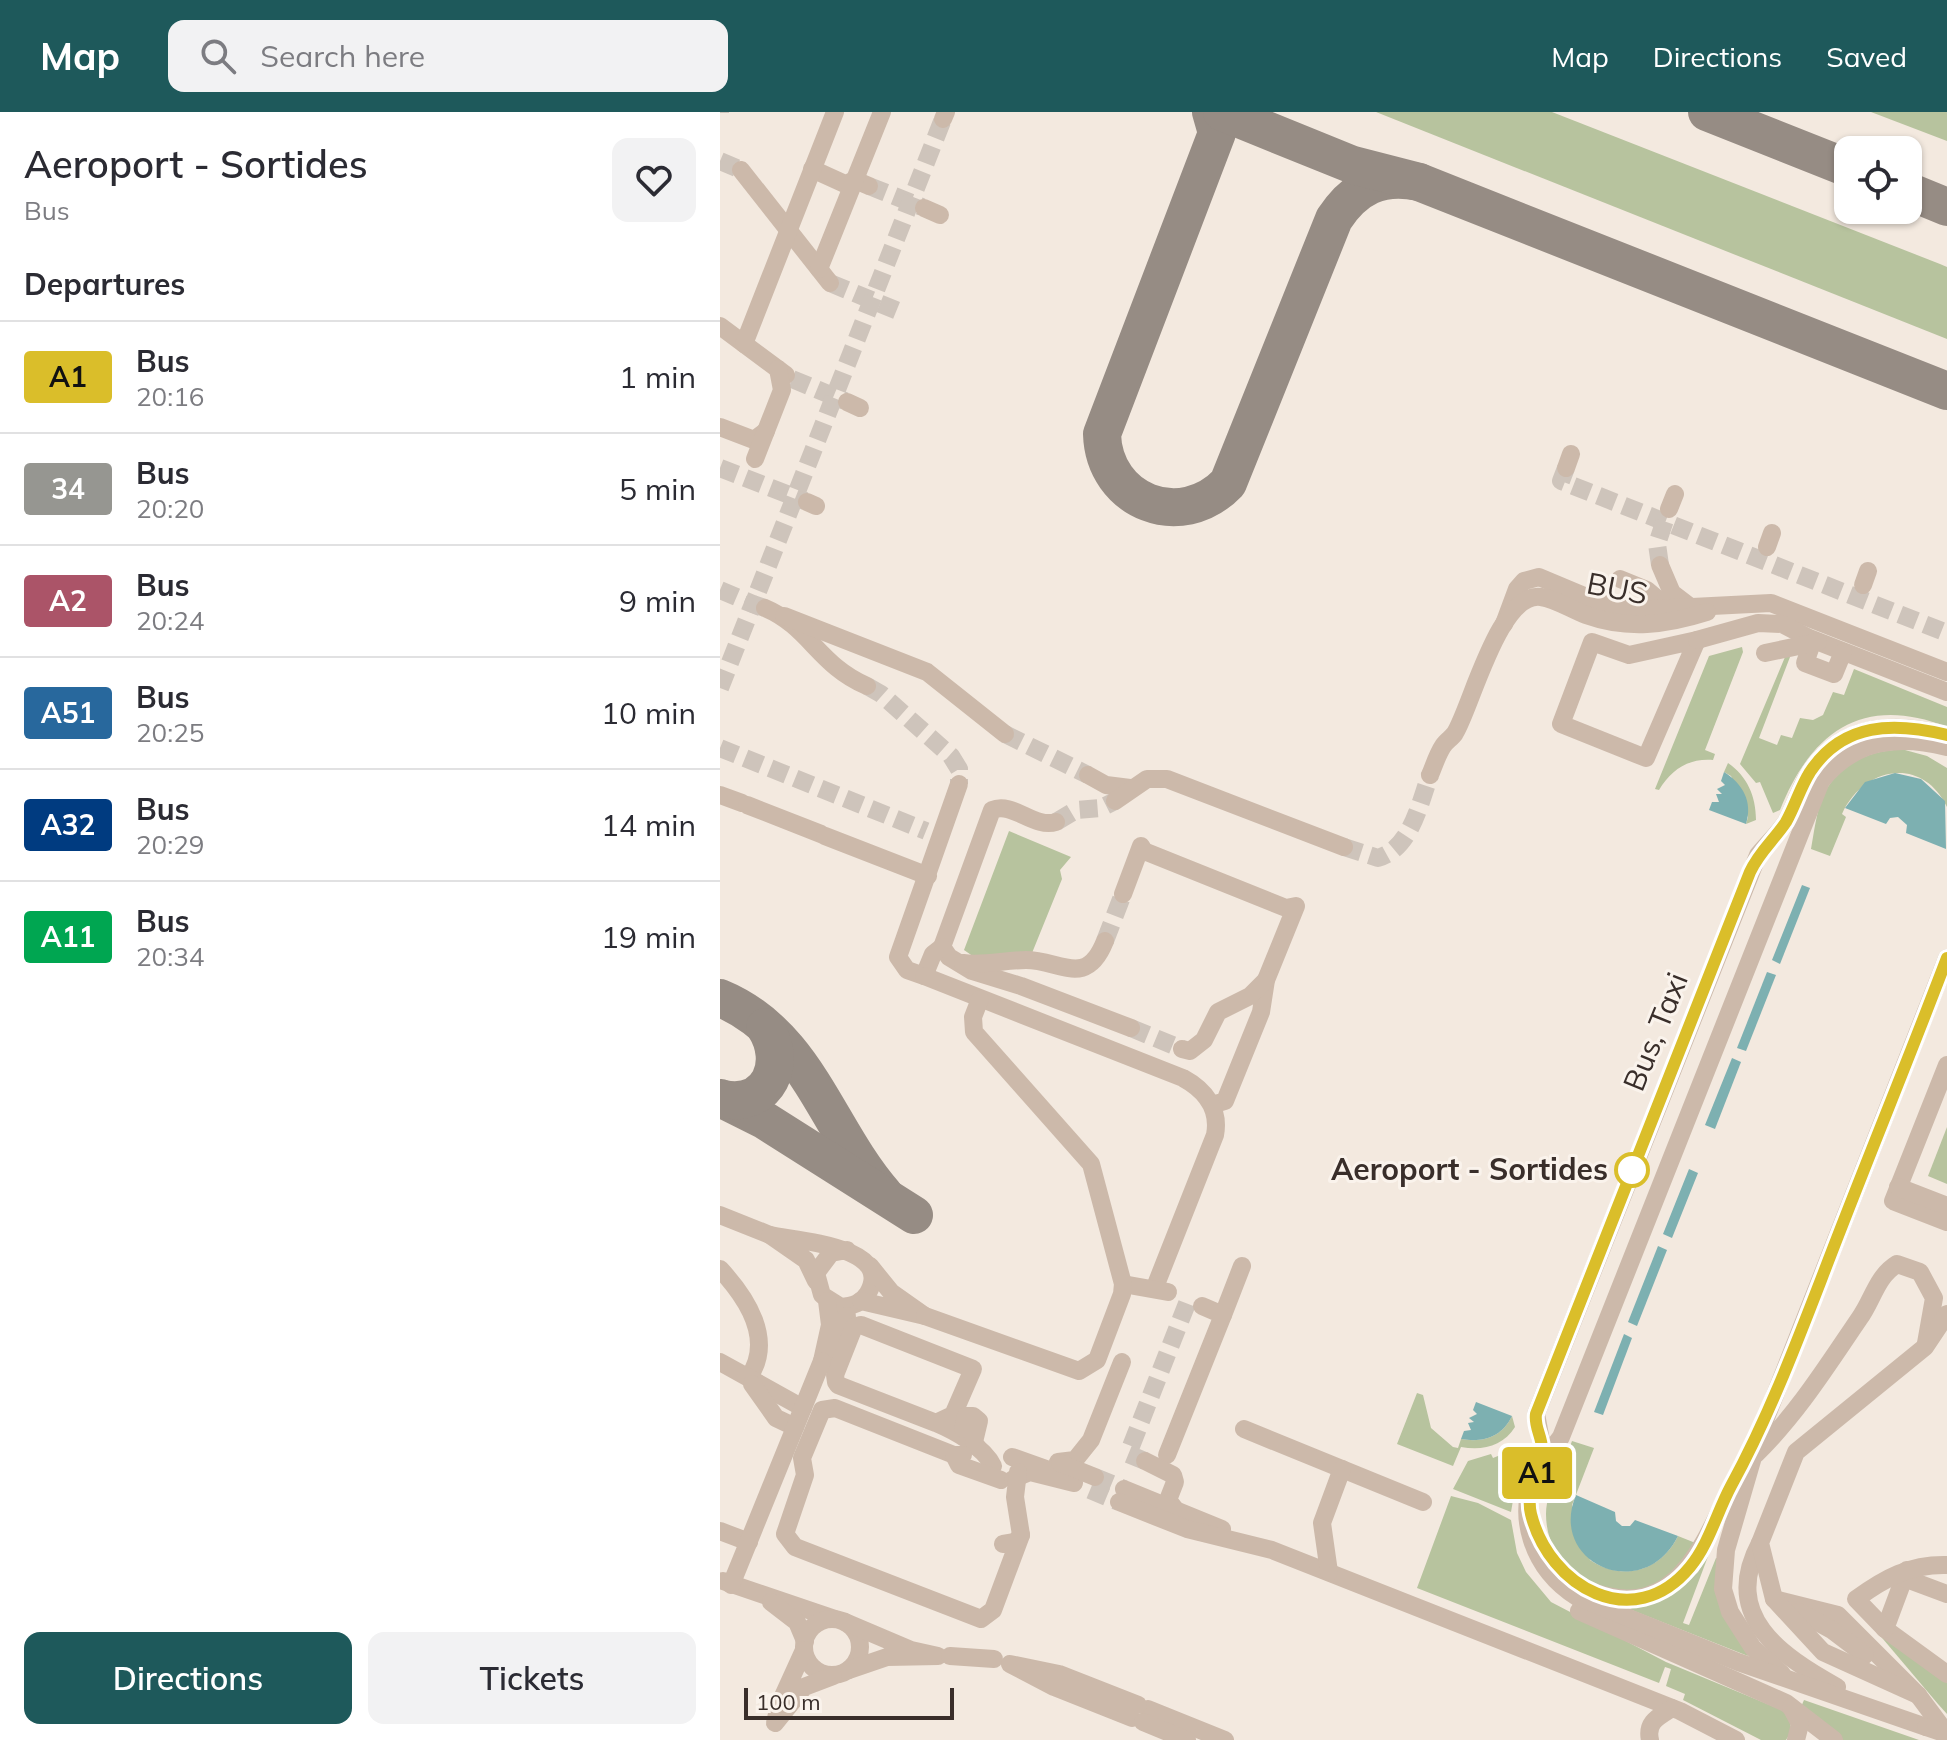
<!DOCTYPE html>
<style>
:root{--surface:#fff;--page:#f2f2f3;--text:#2b2b33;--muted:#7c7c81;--line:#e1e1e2;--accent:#1e595b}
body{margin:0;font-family:Mulish,sans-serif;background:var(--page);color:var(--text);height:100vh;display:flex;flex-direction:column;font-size:30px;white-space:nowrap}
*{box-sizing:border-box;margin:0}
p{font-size:26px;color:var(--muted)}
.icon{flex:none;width:44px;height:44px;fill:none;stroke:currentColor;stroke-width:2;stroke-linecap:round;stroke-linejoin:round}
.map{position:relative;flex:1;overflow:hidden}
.sheet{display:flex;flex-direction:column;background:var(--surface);width:720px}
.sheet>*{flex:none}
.badge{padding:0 16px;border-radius:6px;font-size:28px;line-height:52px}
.buttons{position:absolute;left:1114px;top:24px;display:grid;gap:16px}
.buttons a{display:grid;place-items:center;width:88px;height:88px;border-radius:16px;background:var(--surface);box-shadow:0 2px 6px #0004;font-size:40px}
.scale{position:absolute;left:24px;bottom:20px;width:210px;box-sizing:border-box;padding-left:8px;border:4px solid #392e2a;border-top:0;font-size:22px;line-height:28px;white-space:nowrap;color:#392e2a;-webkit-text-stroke:6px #faf3ec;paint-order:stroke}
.map>.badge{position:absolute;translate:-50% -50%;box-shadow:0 0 0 4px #fff}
h2{padding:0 24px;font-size:30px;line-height:72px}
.round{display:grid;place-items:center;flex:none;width:84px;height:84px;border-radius:16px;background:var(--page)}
.head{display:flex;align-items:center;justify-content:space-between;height:136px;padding:0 24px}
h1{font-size:38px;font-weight:600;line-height:60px}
.cta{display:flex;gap:16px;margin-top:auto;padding:16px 24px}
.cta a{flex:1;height:92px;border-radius:16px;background:var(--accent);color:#fff;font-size:32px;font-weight:600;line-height:92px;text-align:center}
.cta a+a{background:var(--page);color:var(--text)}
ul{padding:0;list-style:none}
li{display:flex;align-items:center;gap:24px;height:112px;padding:0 24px;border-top:2px solid var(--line)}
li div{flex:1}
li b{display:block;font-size:30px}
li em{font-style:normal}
li .badge{min-width:88px;font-weight:700;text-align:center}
header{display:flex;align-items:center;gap:48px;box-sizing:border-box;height:112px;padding:0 40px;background:var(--accent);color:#fff}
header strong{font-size:38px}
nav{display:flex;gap:44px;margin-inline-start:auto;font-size:28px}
.search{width:560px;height:72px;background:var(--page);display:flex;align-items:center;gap:20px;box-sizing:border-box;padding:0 28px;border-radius:16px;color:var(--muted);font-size:30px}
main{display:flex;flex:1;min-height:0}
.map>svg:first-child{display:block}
.green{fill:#b7c39e}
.water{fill:#7db0b1}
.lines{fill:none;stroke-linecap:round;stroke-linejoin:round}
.taxiway{stroke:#968c84;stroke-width:38}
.minor-tunnel{stroke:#cec4bb;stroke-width:18;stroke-dasharray:18 9;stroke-linecap:butt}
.minor{stroke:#ccb9aa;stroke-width:18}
.minor-bridge{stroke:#ccb9aa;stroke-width:18}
.line-casing{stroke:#fff;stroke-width:18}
.line{stroke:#dabe2a;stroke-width:12}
.stop-dot{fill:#fff;stroke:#dabe2a;stroke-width:4}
.labels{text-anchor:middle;stroke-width:6;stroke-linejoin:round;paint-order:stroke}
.street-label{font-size:30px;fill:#392e2a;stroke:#faf3ec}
.stop-label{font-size:30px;font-weight:bold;fill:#392e2a;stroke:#faf3ec;text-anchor:end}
</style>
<header>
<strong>Map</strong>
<div class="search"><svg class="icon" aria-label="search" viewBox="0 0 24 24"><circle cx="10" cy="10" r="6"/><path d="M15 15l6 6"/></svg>Search here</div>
<nav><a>Map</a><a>Directions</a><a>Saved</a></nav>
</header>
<main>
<section class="sheet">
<div class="head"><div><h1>Aeroport - Sortides</h1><p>Bus</p></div><a class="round"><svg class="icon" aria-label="heart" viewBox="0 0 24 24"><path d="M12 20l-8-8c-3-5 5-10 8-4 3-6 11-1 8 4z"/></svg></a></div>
<h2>Departures</h2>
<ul>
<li><span class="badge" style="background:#dabe2a;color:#111">A1</span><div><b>Bus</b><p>20:16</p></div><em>1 min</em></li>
<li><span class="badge" style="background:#969691;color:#fff">34</span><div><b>Bus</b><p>20:20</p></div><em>5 min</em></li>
<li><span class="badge" style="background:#ab5468;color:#fff">A2</span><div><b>Bus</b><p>20:24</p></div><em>9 min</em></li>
<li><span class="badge" style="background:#28689d;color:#fff">A51</span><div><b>Bus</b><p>20:25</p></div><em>10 min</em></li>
<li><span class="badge" style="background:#003b80;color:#fff">A32</span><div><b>Bus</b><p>20:29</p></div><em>14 min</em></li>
<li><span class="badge" style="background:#00a651;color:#fff">A11</span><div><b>Bus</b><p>20:34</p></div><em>19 min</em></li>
</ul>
<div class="cta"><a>Directions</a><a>Tickets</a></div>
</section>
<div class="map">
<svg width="1227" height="1628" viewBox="0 0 1227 1628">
<rect width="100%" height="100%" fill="#f3e9df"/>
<g class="green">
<path d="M656 0H832L1220 152 1227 155V227Z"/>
<path d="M1152 0H1227V29L1151 0Z"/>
<path d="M1022 535 1023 540 985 638 995 642 993 648C968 646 951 658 939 678L935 677 989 544Z"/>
<path d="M1065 545H1070L1039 626 1057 633 1061 623 1072 626 1080 606 1093 608 1103 603 1113 580 1124 583 1134 557 1227 595V615C1143 582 1091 620 1060 698L1053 701 1040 670 1036 671 1020 652Z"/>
<path d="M1185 638 1207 644 1227 656V695C1202 643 1143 655 1122 702L1126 705 1110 744 1091 737C1094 721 1096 702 1102 687 1114 654 1152 636 1185 638Z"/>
<path d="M1008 651C1027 664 1036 684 1036 708L1026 712 1028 705 1011 664 1004 660Z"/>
<path d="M289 719 351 745 340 758 342 767 312 841 257 847 244 838Z"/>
<path d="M1227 1015V1072L1208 1064Z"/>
<path d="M697 1281 703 1283 711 1316 733 1335 738 1336 741 1327C763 1331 782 1325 792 1304L795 1315C783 1334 763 1339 741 1335L733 1354 677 1332Z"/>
<path d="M852 1329 874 1336 852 1393 870 1448C903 1470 941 1459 958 1424L978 1432C969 1449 938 1479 918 1481 870 1484 826 1452 826 1402 827 1374 843 1354 852 1329Z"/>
<path d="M805 1333 808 1339 796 1371 791 1400 733 1377 748 1349 771 1342 773 1346Z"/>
<path d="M731 1384 758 1391 791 1408 797 1441 806 1460 831 1490 946 1550 1064 1599C1071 1610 1074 1617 1066 1628H1041L963 1588 965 1582 946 1574 951 1557 945 1555 939 1571 697 1476Z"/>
<path d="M990 1439 963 1511 969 1513 996 1446 999 1447 1028 1544 909 1497 952 1483 978 1460Z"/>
<path d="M1152 1514 1227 1571V1602L1218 1592Z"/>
<path d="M1084 1588 1199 1628H1120L1081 1595Z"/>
</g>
<g class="water">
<path d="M1004 660C1023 672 1033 690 1026 712L989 698 992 690H999L996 682H1002L997 677 1005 673 1001 669Z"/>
<path d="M1175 661 1201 667 1225 689 1226 737 1186 721 1187 713 1178 705 1170 706 1166 712 1125 696 1145 670Z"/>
<path d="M1082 773 1090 776 1060 852 1052 848Z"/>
<path d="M1047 860 1056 863 1026 939 1017 936Z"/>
<path d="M1012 946 1021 950 995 1017 985 1013Z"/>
<path d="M969 1057 978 1061 952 1126 943 1122Z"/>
<path d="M938 1134 947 1138 917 1214 908 1210Z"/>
<path d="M904 1222 912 1226 883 1303 874 1300Z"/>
<path d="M756 1290 792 1304C782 1325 763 1331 741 1327L744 1319 751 1318 748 1311 754 1310 749 1306 757 1302 753 1298Z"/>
<path d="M856 1383 895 1400 896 1409 902 1414H910L915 1408 958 1424C924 1493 827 1452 856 1383Z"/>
</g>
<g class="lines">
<g class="taxiway">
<path d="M491 0 497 21 382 322C384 390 461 420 508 371L614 107C635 75 661 62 699 70"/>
<path d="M502 0 633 53 699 70 1227 279"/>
<path d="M987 0 1128 56"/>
<path d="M1188 79 1227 95"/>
<path d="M0 886C87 922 107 1017 164 1082"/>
<path d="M0 986 44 1008 194 1103"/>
<path d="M3 987C49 996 68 951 45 915"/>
</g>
<g class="minor-tunnel">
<path d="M0 1V0"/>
<path d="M0 49 21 58"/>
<path d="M149 74 202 95"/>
<path d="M110 171 178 199"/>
<path d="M72 267 125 289"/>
<path d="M0 356 85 389"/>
<path d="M846 356 841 369 1227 521"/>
<path d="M940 453 937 432 947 402"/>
<path d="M0 478 33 492 0 576"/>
<path d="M45 496 33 492 223 7"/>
<path d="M147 574 161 582 231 644 239 657V672"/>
<path d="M285 622 368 663"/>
<path d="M0 636 206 719"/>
<path d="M336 710 356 698 381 696 395 689"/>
<path d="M624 735 658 746C691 736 699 693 710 663"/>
<path d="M385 829 403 782"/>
<path d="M411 916 462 937"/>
<path d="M425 1349 408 1342 468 1189"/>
<path d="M375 1365 404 1377"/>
<path d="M370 1378 399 1390"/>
</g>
<g class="minor">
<path d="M223 7 226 0"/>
<path d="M92 57 125 72 135 68 149 74"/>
<path d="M21 58 110 171"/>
<path d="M204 96 220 103"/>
<path d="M99 157 162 0"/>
<path d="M0 214 66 263"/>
<path d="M24 232 115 0"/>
<path d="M127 290 140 296"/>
<path d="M0 315 34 328 46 319"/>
<path d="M35 347 62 278 58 257"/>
<path d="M846 356 851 342"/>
<path d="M87 390 96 394"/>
<path d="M949 397 955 382"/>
<path d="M1047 435 1052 421"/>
<path d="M940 453 952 481 969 494"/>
<path d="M900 467 927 478 947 495"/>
<path d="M1143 473 1148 459"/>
<path d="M45 496C90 515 98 553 147 574"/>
<path d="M64 504 207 560 285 622"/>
<path d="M784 512 797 477 804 469 819 465 881 491 913 498 1051 491 1227 560"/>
<path d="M977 528 926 646 841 612 872 530 909 543Z"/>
<path d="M977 528 1038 511 1062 512 1089 526 1227 580"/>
<path d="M1092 531 1085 551 1114 562 1123 540"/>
<path d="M1045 541 1098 530"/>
<path d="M368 663 386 673 410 676"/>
<path d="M710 663C714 654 717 643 723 634 726 629 732 626 735 621 751 596 779 479 821 485 836 487 852 498 866 503 908 518 946 513 987 500"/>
<path d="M0 683 22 691"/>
<path d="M395 689 427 667H447L624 735"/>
<path d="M27 693 101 722"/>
<path d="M336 710C314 717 293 689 272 698L222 835 229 845 252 859 301 874 411 916"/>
<path d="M105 724 208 764"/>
<path d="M403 782 421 734 424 739 566 796 576 794 546 868 541 900 505 989 492 993"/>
<path d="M222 835 213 842 204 864 187 858 178 845 239 672"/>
<path d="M243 851C264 854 285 848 306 848 340 848 366 877 385 829"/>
<path d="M204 864 463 966C485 978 500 997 495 1023L435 1175"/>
<path d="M462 937 470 939 484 928 498 900 530 884 546 868"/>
<path d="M1227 953 1173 1089 1227 1110"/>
<path d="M1178 1075 1227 1094"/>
<path d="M0 1103 50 1123"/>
<path d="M0 1157C27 1186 54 1228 29 1265"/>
<path d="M96 1169 86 1148 50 1123C76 1129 175 1134 148 1181 142 1191 133 1194 121 1195L102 1183 96 1161 111 1141 127 1138"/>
<path d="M403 1172 448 1180"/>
<path d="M107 1189 110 1213 102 1249 127 1204"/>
<path d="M141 1189 205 1204 171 1180 150 1154"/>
<path d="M503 1203 522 1154"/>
<path d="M205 1204 359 1259 377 1248 402 1182 403 1172 371 1052 254 920 253 905 260 887"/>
<path d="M0 1250 83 1296"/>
<path d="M32 1272 56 1306 75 1315"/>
<path d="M216 1311 233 1303 253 1257 141 1213 134 1215 115 1263 116 1270 118 1273 216 1311C235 1319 264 1335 273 1354"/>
<path d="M243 1317 246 1304H253L259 1309 254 1330 257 1335"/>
<path d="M524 1317 703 1390"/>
<path d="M1036 1342C1077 1302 1107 1254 1139 1207 1153 1188 1156 1165 1177 1152L1200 1160 1214 1186 1206 1231"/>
<path d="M234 1343 115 1296 102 1298 82 1346 85 1363 65 1422 75 1435 261 1507 273 1498 301 1423"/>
<path d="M243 1343H234L239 1353 281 1368"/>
<path d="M447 1343 503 1203 482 1194"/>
<path d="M292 1345 340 1362 354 1371 310 1360 293 1367"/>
<path d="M425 1349 453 1363 455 1370 448 1388 455 1397"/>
<path d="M338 1350 355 1348 371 1328 402 1250"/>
<path d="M340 1351 375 1365"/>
<path d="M819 1353 822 1334 816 1302 1038 743C1047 732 1058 722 1066 710 1074 696 1079 679 1087 665 1117 613 1170 609 1222 622"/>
<path d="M404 1377 502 1417"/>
<path d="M399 1390 467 1417 552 1438 960 1599 1016 1628"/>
<path d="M0 1419 29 1430"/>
<path d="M1040 1431C1001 1504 1060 1543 1117 1575"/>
<path d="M283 1432 295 1430 301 1423 295 1385 298 1360"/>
<path d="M1187 1458 1165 1517 1227 1562"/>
<path d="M609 1460 602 1411 622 1357"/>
<path d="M1184 1466 1227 1482"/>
<path d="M3 1469 115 1507"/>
<path d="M11 1473 102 1249"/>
<path d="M867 1478C965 1516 987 1417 1023 1352"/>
<path d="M1054 1487 1118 1503 1198 1583 1227 1622"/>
<path d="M51 1490 77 1510 85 1529"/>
<path d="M859 1499 1066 1591 1114 1628"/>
<path d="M1079 1500 1112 1518 1145 1543"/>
<circle cx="112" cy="1535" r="28"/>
<path d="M125 1510 191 1538 218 1544 167 1545 129 1558"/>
<path d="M1165 1517 1136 1487C1165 1466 1190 1452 1227 1453"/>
<path d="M84 1538 59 1593 55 1611 84 1575 113 1564"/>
<path d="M230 1544 274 1547"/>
<path d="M1062 1562 1033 1536 1010 1500 1003 1477 1006 1438 1040 1321 1227 846"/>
<path d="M1198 1583 1103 1540 1054 1487 1040 1431 1076 1340 1205 1235 1227 1202"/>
<path d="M1071 1595 1080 1612 1076 1628"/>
<path d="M428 1597 505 1628"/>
<path d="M412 1606 334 1575 290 1552 339 1562 418 1593"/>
<path d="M423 1610 467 1628"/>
<path d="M1206 1615 1018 1550 857 1485C813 1457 793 1403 819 1355 824 1345 834 1335 841 1325L1101 669C1134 628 1177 622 1227 635"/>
<path d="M930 1628C926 1610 938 1605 952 1596"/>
</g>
<path class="minor-bridge" d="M1206 1615 1227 1622"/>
</g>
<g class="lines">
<g class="line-casing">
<path id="line" d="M1227 623C1174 610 1123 610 1090 660 1080 676 1075 694 1066 710 1054 728 1039 740 1030 760L816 1302C814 1315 822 1324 822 1337 822 1360 805 1378 811 1402 829 1475 914 1523 970 1455 989 1432 997 1400 1011 1374 1047 1308 1074 1238 1101 1168 1142 1060 1186 954 1227 846"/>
</g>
<use href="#line" class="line"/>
</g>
<circle class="stop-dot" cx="912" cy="1058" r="16"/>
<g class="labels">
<g class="street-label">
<text transform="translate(897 477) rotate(11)" y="10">BUS</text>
<text transform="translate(936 920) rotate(-68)" y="10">Bus, Taxi</text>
</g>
<g class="stop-label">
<text x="888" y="1068">Aeroport - Sortides</text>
</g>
</g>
</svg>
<div class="buttons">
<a><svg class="icon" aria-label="locate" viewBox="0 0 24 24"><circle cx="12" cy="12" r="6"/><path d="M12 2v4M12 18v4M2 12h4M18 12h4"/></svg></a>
</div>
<div class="scale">100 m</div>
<b class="badge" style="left:817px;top:1361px;background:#dabe2a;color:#111">A1</b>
</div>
</main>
